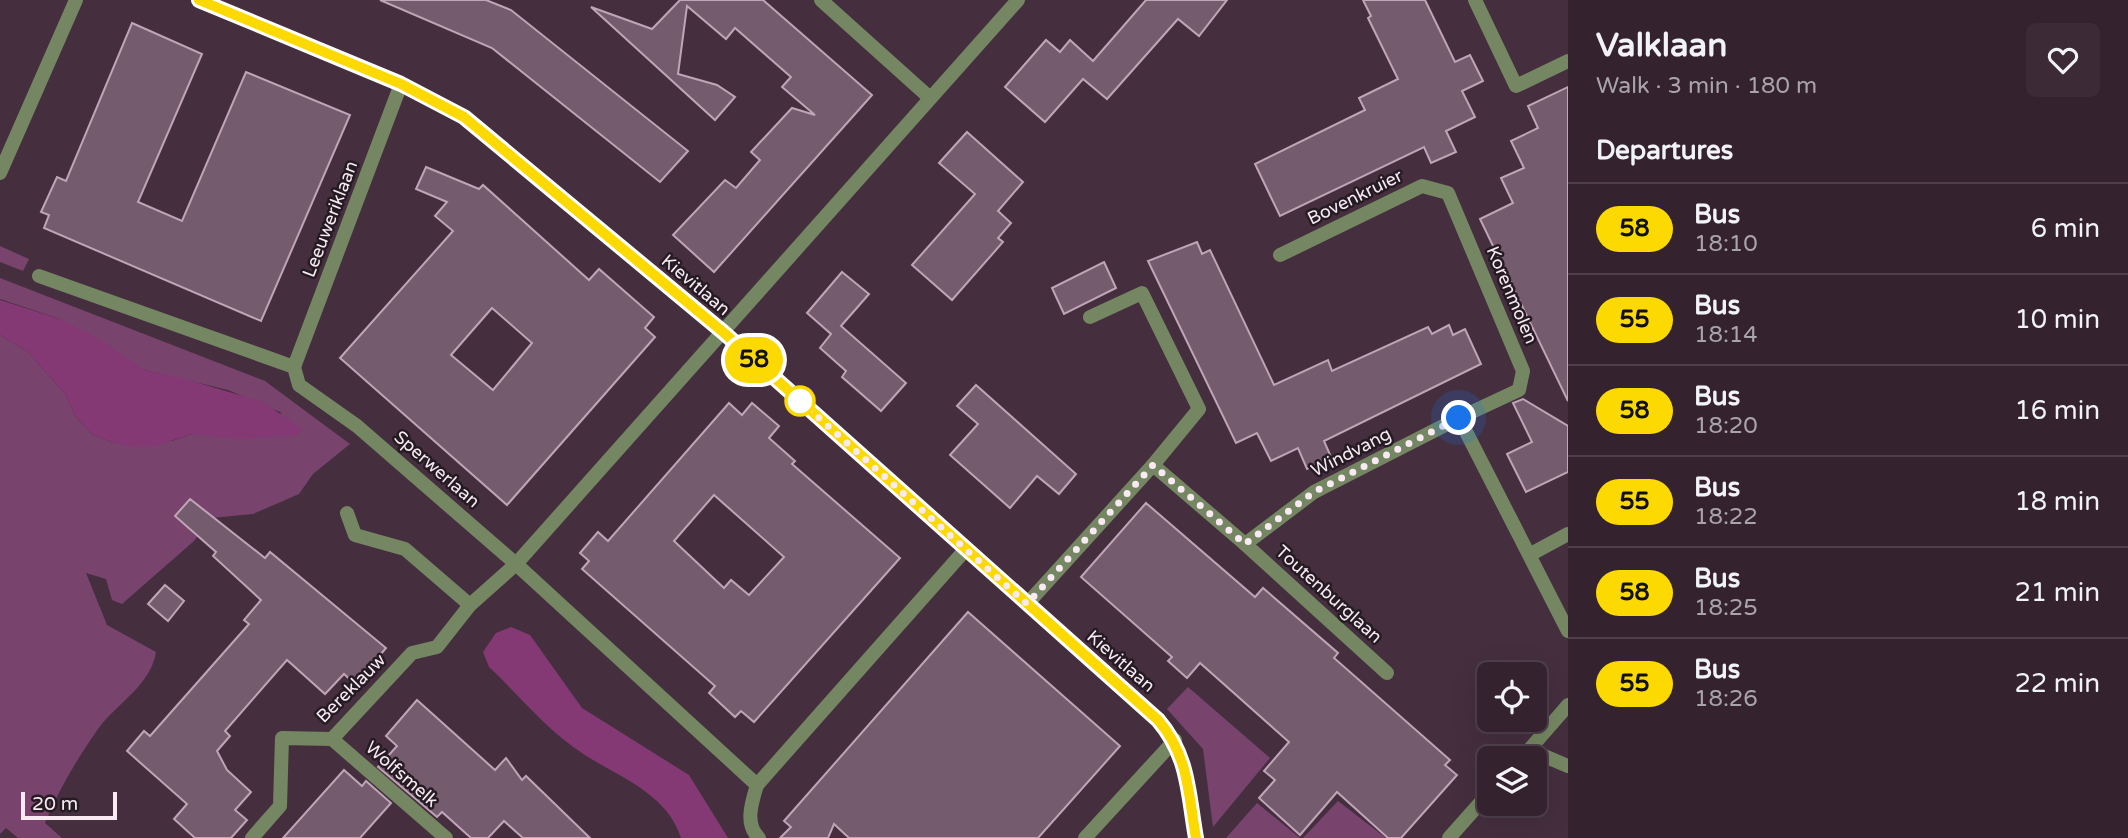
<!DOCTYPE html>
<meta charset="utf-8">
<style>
:root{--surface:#34232f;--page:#3c2b37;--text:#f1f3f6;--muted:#a9a4aa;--line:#4e404b}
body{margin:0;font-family:"Varela Round",sans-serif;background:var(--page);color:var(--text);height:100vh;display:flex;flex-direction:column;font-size:26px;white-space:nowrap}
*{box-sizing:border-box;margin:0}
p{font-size:23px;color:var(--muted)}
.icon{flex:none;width:38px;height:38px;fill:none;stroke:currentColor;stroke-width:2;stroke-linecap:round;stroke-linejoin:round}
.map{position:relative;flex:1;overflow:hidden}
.details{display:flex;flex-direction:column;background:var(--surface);width:560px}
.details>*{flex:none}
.badge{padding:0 14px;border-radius:23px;font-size:24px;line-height:46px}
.controls{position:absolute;left:1477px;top:662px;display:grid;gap:14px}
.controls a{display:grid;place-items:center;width:70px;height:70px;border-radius:10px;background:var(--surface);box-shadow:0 7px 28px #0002,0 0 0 2px var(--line);font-size:35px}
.scale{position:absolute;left:21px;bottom:18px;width:96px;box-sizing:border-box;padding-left:7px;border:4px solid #f8e9f3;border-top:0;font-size:19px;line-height:24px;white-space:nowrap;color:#f8e9f3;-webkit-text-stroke:5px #251b22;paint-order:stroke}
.you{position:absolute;width:35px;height:35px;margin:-18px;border:5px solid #fff;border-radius:50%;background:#1a73e8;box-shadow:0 0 0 10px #1a73e833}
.map>.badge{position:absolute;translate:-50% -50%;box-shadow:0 0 0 4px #fff}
h2{padding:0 28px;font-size:26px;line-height:63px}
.round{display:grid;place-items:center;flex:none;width:74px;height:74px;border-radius:10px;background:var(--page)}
.head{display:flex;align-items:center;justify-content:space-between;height:119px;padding:0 28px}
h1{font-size:33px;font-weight:800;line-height:52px}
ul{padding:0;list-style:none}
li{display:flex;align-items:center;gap:21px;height:91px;padding:0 28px;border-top:2px solid var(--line)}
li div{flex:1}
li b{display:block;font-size:26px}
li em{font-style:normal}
li .badge{min-width:77px;font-weight:700;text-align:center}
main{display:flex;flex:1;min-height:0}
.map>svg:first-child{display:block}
.green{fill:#78436c}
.water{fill:#843974}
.building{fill:#745b6d;stroke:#c0a4b8;stroke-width:2;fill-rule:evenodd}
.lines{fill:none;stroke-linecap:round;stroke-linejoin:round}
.service{stroke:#758762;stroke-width:14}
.minor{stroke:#758762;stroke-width:14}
.line-casing{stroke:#fff;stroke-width:16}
.line{stroke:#fcd900;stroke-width:10}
.walk{stroke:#f8e9f3;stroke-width:7;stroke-dasharray:0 12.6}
.stop-dot{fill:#fff;stroke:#fcd900;stroke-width:3.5}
.labels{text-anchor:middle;stroke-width:5;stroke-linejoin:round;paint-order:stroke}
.street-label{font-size:18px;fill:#f8e9f3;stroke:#251b22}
</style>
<main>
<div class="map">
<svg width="1568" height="838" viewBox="0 0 1568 838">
<rect width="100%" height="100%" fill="#452f3f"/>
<g class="green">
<path d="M0 246 29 259 23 271 0 262Z"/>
<path d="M0 278 265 381 350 444 313 474 299 494 253 514 211 518 194 541 122 604 112 600 106 579 86 573 107 625 156 652C151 685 117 703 98 729 77 759 59 789 45 823L62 838H18L6 828 0 834V335L28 352 66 395 75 416 93 435 114 443 172 441 192 434H209L282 413 228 390 145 370 60 319 0 299Z"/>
<path d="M1188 687 1270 758 1213 827 1203 749 1167 709Z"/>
<path d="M1338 801 1386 838H1303Z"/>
<path d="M1257 803 1300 838H1226Z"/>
</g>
<g class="water">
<path d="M0 300 60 319 96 337 145 370 182 378 263 402 302 429 298 435 241 439 192 434 156 446 136 447 114 443 93 435 75 416 66 395 28 352 0 335Z"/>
<path d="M511 627 530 635 582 708 689 775 728 838H681C665 788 610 775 572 746 542 724 516 692 489 667L483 652 496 633Z"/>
</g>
<g class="building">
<path d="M380 0H486L511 10 688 151 660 182 492 48Z"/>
<path d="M680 0H763L872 95 714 272 673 235 725 180 736 188 760 160 751 152 792 108 815 115 782 87 791 77 735 28 726 39 687 6 678 74 717 85 735 97 715 120 591 7 652 29Z"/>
<path d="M1146 0H1227L1199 36 1178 19 1107 99 1083 79 1045 122 1005 87 1046 40 1060 52 1070 40 1093 61Z"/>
<path d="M1363 0H1425L1455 62 1470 55 1483 81 1462 91 1475 117 1446 131 1456 152 1431 163 1424 147 1280 216 1255 164 1365 110 1359 98 1398 79 1368 18 1371 16Z"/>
<path d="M132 23 202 54 138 202 182 221 246 72 350 115 261 321 44 228 49 215 41 212 57 177 66 181Z"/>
<path d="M1568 87V401L1480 219 1513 203 1501 178 1524 168 1511 141 1538 128 1528 106Z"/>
<path d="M967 132 1023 182 998 211 1011 223 998 238 1003 242 952 300 912 265 975 194 939 163Z"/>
<path d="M426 167 479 189 483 185 589 280 599 269 654 317 645 328 655 337 507 505 340 358 453 231 435 216 447 202 416 189ZM492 308 532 343 493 390 451 355Z"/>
<path d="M1197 242 1202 254 1210 250 1274 385 1328 360 1332 371 1428 327 1432 334 1449 325 1453 335 1465 329 1481 364 1324 441 1331 457 1307 469 1298 448 1271 461 1257 433 1236 443 1148 261Z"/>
<path d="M1104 262 1116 288 1064 314 1052 288Z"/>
<path d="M842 272 869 294 841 326 906 383 881 411 842 377 846 371 820 348 831 334 807 313Z"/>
<path d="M976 385 1076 474 1059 494 1037 476 1010 508 950 455 978 424 957 406Z"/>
<path d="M1523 399 1568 426V472L1526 492 1507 454 1532 442 1513 403Z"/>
<path d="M729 403 742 415 752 403 779 426 769 438 795 461 792 464 900 558 754 722 741 711 735 717 709 693 715 686 582 569 589 561 580 553 598 532 608 541ZM714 495 784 557 749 595 731 580 724 588 674 541Z"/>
<path d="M190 499 265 558 270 552 386 648 355 684 344 674 325 694 287 660 225 731 230 736 217 751 227 770 251 792 235 810 247 820 231 838H195L174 819 187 804 127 751 144 731 150 736 249 624 244 620 261 600 213 556 216 552 175 516Z"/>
<path d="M1146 503 1255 597 1263 588 1338 653 1334 658 1450 760 1445 765 1457 775 1401 838H1388L1337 792 1300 835 1259 798 1275 780 1264 771 1289 742 1200 663 1187 678 1168 661 1172 657 1081 577Z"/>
<path d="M165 585 184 601 168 621 148 604Z"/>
<path d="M968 612 1120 746 1038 838H849L834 824 828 838H780L791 827 784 821Z"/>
<path d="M417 700 495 770 506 758 522 780 526 776 590 838H523L504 821 488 838H471L442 812 437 817 378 767 397 746 386 736Z"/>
<path d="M344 770 362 786 366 781 391 803 360 838H283Z"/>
</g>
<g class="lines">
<path class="service" d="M347 513 355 535 405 549 470 605"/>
<g class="minor">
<path d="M199 0 401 84 464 117 723 332 1158 720C1189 756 1188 793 1196 838"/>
<path d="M821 0 930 98"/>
<path d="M1475 0 1516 86 1568 61"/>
<path d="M0 173 76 0"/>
<path d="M1280 255 1422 186 1448 193 1523 371 1519 390 1459 418"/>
<path d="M39 276 294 367 299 385 357 426 516 564 757 785"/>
<path d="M1090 317 1142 293 1199 409 1153 465 1245 544 1314 492 1459 418 1568 631"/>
<path d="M294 367 401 84"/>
<path d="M1245 544 1387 673"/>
<path d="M1531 554 1568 534"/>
<path d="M1027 604 1153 465"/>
<path d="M332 739 446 838"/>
<path d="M1530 750 1568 766"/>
<path d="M1522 758 1568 705"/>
<path d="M252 838 280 806 282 738 332 739 412 653 437 647 470 605 516 564 1018 0"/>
<path d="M759 838C744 824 752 802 757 785L966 549"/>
<path d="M1085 838 1175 740"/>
<path d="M1449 838 1489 793"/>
</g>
</g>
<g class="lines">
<g class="line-casing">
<path id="line" d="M199 0 401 84 464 117 723 332 1158 720C1189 756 1188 793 1196 838"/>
</g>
<use href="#line" class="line"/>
<path class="walk" d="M800 401 1027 604 1153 465 1245 544 1314 492 1459 418"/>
</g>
<circle class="stop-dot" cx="800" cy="401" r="14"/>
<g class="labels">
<g class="street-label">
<text transform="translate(1355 197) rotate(-26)" y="6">Bovenkruier</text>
<text transform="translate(330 219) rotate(-69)" y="6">Leeuweriklaan</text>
<text transform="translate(696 285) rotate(40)" y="6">Kievitlaan</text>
<text transform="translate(1512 295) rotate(67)" y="6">Korenmolen</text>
<text transform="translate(1351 452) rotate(-27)" y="6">Windvang</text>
<text transform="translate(437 469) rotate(41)" y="6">Sperwerlaan</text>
<text transform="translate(1329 594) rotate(42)" y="6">Toutenburglaan</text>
<text transform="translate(1121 661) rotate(41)" y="6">Kievitlaan</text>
<text transform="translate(351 688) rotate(-45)" y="6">Bereklauw</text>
<text transform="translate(402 774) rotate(41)" y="6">Wolfsmelk</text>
</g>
</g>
</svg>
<div class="controls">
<a><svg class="icon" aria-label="locate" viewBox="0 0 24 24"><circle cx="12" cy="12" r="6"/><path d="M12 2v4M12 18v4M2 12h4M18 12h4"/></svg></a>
<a><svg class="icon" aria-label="layers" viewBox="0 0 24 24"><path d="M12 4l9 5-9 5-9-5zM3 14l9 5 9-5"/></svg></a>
</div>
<div class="scale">20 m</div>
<div class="you" style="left:1459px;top:418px"></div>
<b class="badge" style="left:754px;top:360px;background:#fcd900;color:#111">58</b>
</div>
<section class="details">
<div class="head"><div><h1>Valklaan</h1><p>Walk · 3 min · 180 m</p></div><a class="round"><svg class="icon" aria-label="heart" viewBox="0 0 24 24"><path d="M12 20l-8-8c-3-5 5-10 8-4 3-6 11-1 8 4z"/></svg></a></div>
<h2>Departures</h2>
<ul>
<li><span class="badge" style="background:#fcd900;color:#111">58</span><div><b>Bus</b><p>18:10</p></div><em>6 min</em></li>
<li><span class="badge" style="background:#fcd900;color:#111">55</span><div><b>Bus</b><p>18:14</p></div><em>10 min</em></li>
<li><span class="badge" style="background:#fcd900;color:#111">58</span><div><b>Bus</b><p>18:20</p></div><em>16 min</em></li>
<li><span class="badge" style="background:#fcd900;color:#111">55</span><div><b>Bus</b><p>18:22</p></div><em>18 min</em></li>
<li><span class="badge" style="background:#fcd900;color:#111">58</span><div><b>Bus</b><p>18:25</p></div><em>21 min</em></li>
<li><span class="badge" style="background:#fcd900;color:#111">55</span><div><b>Bus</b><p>18:26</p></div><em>22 min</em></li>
</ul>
</section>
</main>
